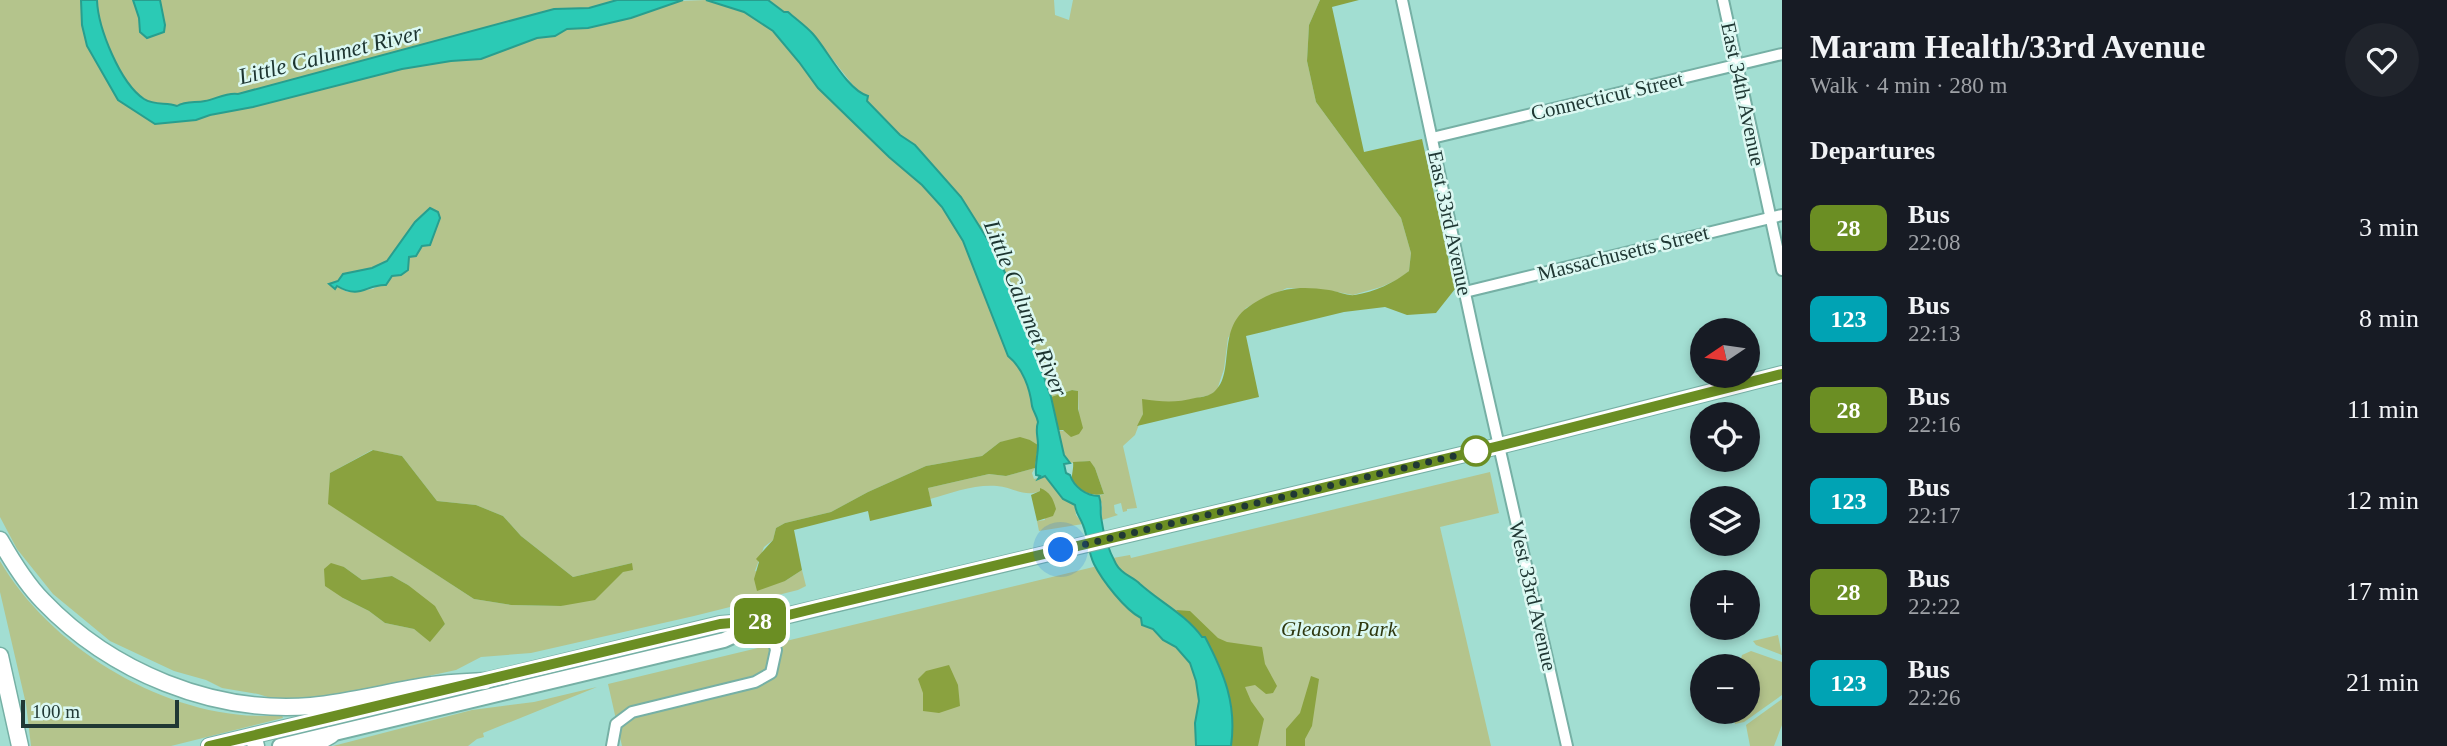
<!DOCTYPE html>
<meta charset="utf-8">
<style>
:root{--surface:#171b24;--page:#20242c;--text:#f1f3f6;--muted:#9ea1a6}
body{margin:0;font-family:"Times New Roman",serif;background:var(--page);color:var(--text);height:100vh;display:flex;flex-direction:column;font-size:26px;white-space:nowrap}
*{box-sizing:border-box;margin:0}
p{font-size:23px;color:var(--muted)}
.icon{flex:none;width:38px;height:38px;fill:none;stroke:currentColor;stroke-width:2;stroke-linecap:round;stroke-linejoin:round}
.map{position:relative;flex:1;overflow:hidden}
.sheet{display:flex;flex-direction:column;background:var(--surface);width:665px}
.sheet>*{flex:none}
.badge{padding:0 14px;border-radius:10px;font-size:24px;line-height:46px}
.needle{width:46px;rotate:257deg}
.controls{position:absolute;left:1690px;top:318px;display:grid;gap:14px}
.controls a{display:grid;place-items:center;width:70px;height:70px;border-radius:50%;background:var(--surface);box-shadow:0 4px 10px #0003;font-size:35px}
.scale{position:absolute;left:21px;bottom:18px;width:158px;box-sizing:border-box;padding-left:7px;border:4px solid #203834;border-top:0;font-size:19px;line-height:24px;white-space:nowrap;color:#203834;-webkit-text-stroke:5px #dbf8f2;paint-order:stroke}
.you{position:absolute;width:35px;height:35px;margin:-18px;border:5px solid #fff;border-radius:50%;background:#1a73e8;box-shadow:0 0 0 10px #1a73e833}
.map>.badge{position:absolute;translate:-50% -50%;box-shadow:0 0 0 4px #fff}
h2{padding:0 28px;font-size:26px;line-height:63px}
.round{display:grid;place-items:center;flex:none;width:74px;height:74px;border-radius:37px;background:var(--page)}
.summary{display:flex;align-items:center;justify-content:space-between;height:119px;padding:0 28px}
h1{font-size:33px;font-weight:600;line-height:52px}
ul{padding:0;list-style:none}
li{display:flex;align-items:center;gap:21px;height:91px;padding:0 28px}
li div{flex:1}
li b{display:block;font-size:26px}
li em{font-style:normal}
li .badge{min-width:77px;font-weight:700;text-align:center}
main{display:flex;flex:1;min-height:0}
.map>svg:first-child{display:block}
.green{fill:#b4c48c;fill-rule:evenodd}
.forest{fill:#8aa23f}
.water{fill:#2bcab5;stroke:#289e8e;stroke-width:2}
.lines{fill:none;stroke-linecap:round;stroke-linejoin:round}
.minor-casing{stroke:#76b0a5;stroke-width:14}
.major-casing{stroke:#76b0a5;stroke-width:18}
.highway-casing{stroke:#76b0a5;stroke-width:19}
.minor{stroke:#fff;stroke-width:10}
.major{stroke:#fff;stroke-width:14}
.highway{stroke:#fff;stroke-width:16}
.line-casing{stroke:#fff;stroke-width:16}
.line{stroke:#6b8e23;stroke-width:10}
.walk{stroke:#203834;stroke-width:7;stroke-dasharray:0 12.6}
.stop-dot{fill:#fff;stroke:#6b8e23;stroke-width:3.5}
.labels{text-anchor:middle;stroke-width:5;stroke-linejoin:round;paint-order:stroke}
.street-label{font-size:21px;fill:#203834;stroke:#dbf8f2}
.park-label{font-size:21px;font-style:italic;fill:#2e380f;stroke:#dbf8f2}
.water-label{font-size:23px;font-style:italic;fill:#1c3430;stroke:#dbf8f2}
</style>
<main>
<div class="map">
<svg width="1782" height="746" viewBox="0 0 1782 746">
<rect width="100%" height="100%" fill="#a2ded2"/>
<g class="green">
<path d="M0 0H81L82 25 87 46 118 100 155 124 196 120 210 115 253 107 402 69 451 61 481 59 537 38 555 36 567 29 588 28 631 18 680 1 706 0 744 12 773 31 799 62 818 88 889 157 922 185 942 207 963 241 1008 356C1022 368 1030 389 1032 406 1033 411 1037 416 1038 422L1036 430 1038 445 1030 440 1000 442 982 456 926 466 868 492 831 512 785 523 776 528 773 540 764 547 755 571 785 581 802 570 806 586 798 590 694 616 531 653 481 657 456 670 350 693 296 699 271 698 258 694 222 688 206 680 174 671 110 641 53 594 17 549 0 517ZM430 208 434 233 430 245 422 246 416 256 409 257 408 270 401 275 392 276 373 289 347 292 337 286 343 274 372 268 387 261 415 222ZM372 450 402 456 437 501 476 505 503 516 521 536 573 577 632 563 610 584 561 606 511 605 474 599 329 504 330 473ZM344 567 362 580 392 576 408 585 445 624 430 641 414 629 385 623 369 611 343 598Z"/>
<path d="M97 0H133L139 18 140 32 147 38 165 25 160 0H617L589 8 554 9 238 94C227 92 216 99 205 101 195 103 186 101 177 106 166 102 155 106 144 99 119 82 99 29 97 0Z"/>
<path d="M768 0H1054L1055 15 1069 20 1073 0H1320L1309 25 1307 61 1316 102 1401 218 1411 253 1409 271 1399 279 1381 287 1353 295 1332 291 1287 288 1260 301 1246 308 1228 338 1224 369 1217 390 1210 395 1171 404 1143 414 1135 435 1123 446 1137 508 1127 509V511L1123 512 1121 503 1114 505 1115 513 1118 515 1102 520V505L1099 496 1104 494 1095 468 1089 461 1070 463 1065 456 1057 430 1079 433 1078 391 1072 390 1051 397 1011 285 993 248 961 197 915 145 900 135 852 84 812 33Z"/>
<path d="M1035 468 1032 473 1034 479 1045 476 1063 499 1075 505 1076 515 1083 524 1039 531 1037 521 1045 520 1040 491C1025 498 1012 487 997 486 975 484 951 493 930 499L928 488 989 474 1006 476Z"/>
<path d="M1490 472 1499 513 1440 527 1491 746H622L608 684 1114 562 1113 558 1130 555 1131 558Z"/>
<path d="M0 561C53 652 176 725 282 715L283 718 171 746H31L26 704 0 592Z"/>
<path d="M1778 635 1782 655 1756 645 1753 641Z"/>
<path d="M1751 651 1782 662V695L1744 722 1735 724 1733 714 1729 712H1748V667H1739L1742 655Z"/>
<path d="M597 687 483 733 484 737 477 739 468 746H333L472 710 534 702Z"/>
<path d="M1782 699V725L1774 746H1750L1746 725Z"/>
</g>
<g class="forest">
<path d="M1320 0H1359L1332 7 1364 152 1422 139 1455 289 1436 313 1407 315 1385 307 1344 312 1246 336 1259 397 1137 426 1143 414 1142 399C1162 402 1176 403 1195 398 1202 397 1210 396 1215 391 1235 373 1217 330 1247 308 1274 288 1297 285 1329 290 1337 291 1347 296 1355 295 1374 292 1394 283 1409 271L1411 253 1401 218 1316 102 1307 61 1309 25Z"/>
<path d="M1072 390 1078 391V409L1083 428 1079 434 1071 437 1063 430H1057L1051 397Z"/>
<path d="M1020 437 1030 440 1038 445 1035 468 1006 476 989 474 928 488 932 506 870 521 868 511 794 530 802 570 785 581 757 591 754 579 759 562 756 559 773 540 776 528 785 523 831 512 868 492 926 466 982 456 1000 442Z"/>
<path d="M373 450 402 456 437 501 476 505 503 516 521 536 573 577 632 563 633 570 623 572 595 600 561 606 511 605 474 599 328 504 330 473Z"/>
<path d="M1090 461 1095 468 1104 494C1094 497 1075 491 1072 480 1071 476 1074 468 1073 462Z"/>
<path d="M1040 488C1050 492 1053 498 1056 509L1053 516 1037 521 1031 495 1040 491Z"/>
<path d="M331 563 344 567 362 580 392 576 408 585 435 606 445 624 430 642 414 629 385 623 369 611 343 598 325 586 324 569Z"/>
<path d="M1176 610 1190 611 1218 638 1227 642 1262 647 1265 664 1277 686 1273 693 1266 694 1255 685 1245 687 1251 701 1264 719 1258 746H1231C1237 704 1225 673 1205 637H1202Z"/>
<path d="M949 665 958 685 960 706 939 713 923 711V693L918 679 926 671Z"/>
<path d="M1311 676 1319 679 1312 726 1305 739V746H1286V729L1300 713Z"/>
</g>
<g class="water">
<path d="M81 0H97C98 28 120 83 144 99 155 106 166 102 177 106 186 101 195 103 205 101 216 99 227 92 238 94L554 9 589 8 617 0H683L631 18 588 28 567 29 555 36 537 38 481 59 451 61 402 69 253 107 210 115 196 120 155 124 118 100 87 46 82 25Z"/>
<path d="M133 0H160L165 25 164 32 147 38 140 32 139 18Z"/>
<path d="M706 0H768L784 12H788C797 20 806 26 813 34 828 51 847 90 868 96L867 101 900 135 915 145 961 197 993 248 1011 285 1051 397 1064 455 1070 463 1064 464 1066 473 1070 475C1074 487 1086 496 1099 496 1102 504 1100 509 1101 517 1103 532 1109 551 1116 564 1122 575 1132 576 1140 584 1160 602 1185 614 1202 637H1205C1224 673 1237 704 1231 746H1196L1195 723 1199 701 1196 681 1190 663 1176 647 1163 640 1153 629 1142 625 1141 618C1125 610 1102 580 1094 564 1088 552 1088 537 1083 525 1080 517 1076 514 1075 505L1063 499 1045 476 1038 479 1040 476 1036 475C1035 464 1038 455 1038 445 1038 436 1035 431 1038 422 1037 416 1033 411 1032 406 1030 389 1023 368 1008 356L963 241 942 207 922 185 889 157 818 88 799 62 773 31 744 12Z"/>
<path d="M430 208 438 212 440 218 430 245 422 246 416 256 409 257 408 270 401 275 392 276 386 285C366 284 361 300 337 286L335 289 329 284 338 281 343 274 372 268 387 261 415 222Z"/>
</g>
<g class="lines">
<g class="minor-casing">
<g id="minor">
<path d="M1402 0 1477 349 1567 746"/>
<path d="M1723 0 1782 270"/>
<path d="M1432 138 1782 54"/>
<path d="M1465 292 1782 215"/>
<path d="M612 746 616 724 632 712 755 682 771 673 776 650 768 620"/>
</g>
</g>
<g class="major-casing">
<g id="major">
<path d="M476 683 720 624 768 620 1499 446 1782 374"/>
<path d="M209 746 452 688"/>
<path d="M280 746 724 640 757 625"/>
</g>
</g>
<g class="highway-casing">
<g id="highway">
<path d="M0 540C12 561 26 584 43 601 111 672 213 714 311 706 352 702 392 691 432 685 449 682 467 682 485 681"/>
<path d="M0 656 20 746"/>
<path d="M253 736 256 746"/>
<path d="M312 746 331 735"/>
</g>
</g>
<use href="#minor" class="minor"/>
<use href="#major" class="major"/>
<use href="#highway" class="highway"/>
</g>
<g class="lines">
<g class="line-casing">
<path id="line" d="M209 746 720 624 768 620 821 607 1499 446 1782 374"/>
</g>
<use href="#line" class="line"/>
<path class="walk" d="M1061 550 1479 450 1476 451"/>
</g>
<circle class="stop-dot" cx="1476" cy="451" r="14"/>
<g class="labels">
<g class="street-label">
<text transform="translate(1743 94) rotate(78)" y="7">East 34th Avenue</text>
<text transform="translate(1607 96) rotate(-13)" y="7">Connecticut Street</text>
<text transform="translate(1450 223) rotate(78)" y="7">East 33rd Avenue</text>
<text transform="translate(1623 253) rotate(-14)" y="7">Massachusetts Street</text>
<text transform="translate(1533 596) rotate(77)" y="7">West 33rd Avenue</text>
</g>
<g class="park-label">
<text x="1339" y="636">Gleason Park</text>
</g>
<g class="water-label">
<text transform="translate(330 54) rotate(-14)" y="8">Little Calumet River</text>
<text transform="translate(1026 308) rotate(68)" y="8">Little Calumet River</text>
</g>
</g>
</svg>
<div class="controls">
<a><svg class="needle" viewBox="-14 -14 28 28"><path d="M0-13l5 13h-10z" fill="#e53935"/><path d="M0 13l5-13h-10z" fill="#9ea1a6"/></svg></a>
<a><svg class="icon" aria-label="locate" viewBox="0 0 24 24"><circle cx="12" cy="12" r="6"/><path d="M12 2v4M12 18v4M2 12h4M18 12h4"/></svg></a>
<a><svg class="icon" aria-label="layers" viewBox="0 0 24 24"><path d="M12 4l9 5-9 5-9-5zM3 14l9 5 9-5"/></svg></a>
<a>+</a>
<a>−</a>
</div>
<div class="scale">100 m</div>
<div class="you" style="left:1061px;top:550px"></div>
<b class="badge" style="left:760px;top:621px;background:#6b8e23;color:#fff">28</b>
</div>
<section class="sheet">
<div class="summary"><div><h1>Maram Health/33rd Avenue</h1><p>Walk · 4 min · 280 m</p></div><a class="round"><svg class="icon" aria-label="heart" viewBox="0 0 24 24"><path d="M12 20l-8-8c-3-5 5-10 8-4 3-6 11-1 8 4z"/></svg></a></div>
<h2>Departures</h2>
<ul>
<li><span class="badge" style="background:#6b8e23;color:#fff">28</span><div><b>Bus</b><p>22:08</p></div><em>3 min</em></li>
<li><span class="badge" style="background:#00a3b4;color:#fff">123</span><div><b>Bus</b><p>22:13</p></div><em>8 min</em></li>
<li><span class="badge" style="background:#6b8e23;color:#fff">28</span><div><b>Bus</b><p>22:16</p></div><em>11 min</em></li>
<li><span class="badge" style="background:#00a3b4;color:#fff">123</span><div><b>Bus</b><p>22:17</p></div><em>12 min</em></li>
<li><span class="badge" style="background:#6b8e23;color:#fff">28</span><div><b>Bus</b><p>22:22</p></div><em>17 min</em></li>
<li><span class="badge" style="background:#00a3b4;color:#fff">123</span><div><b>Bus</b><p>22:26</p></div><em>21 min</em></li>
</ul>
</section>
</main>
